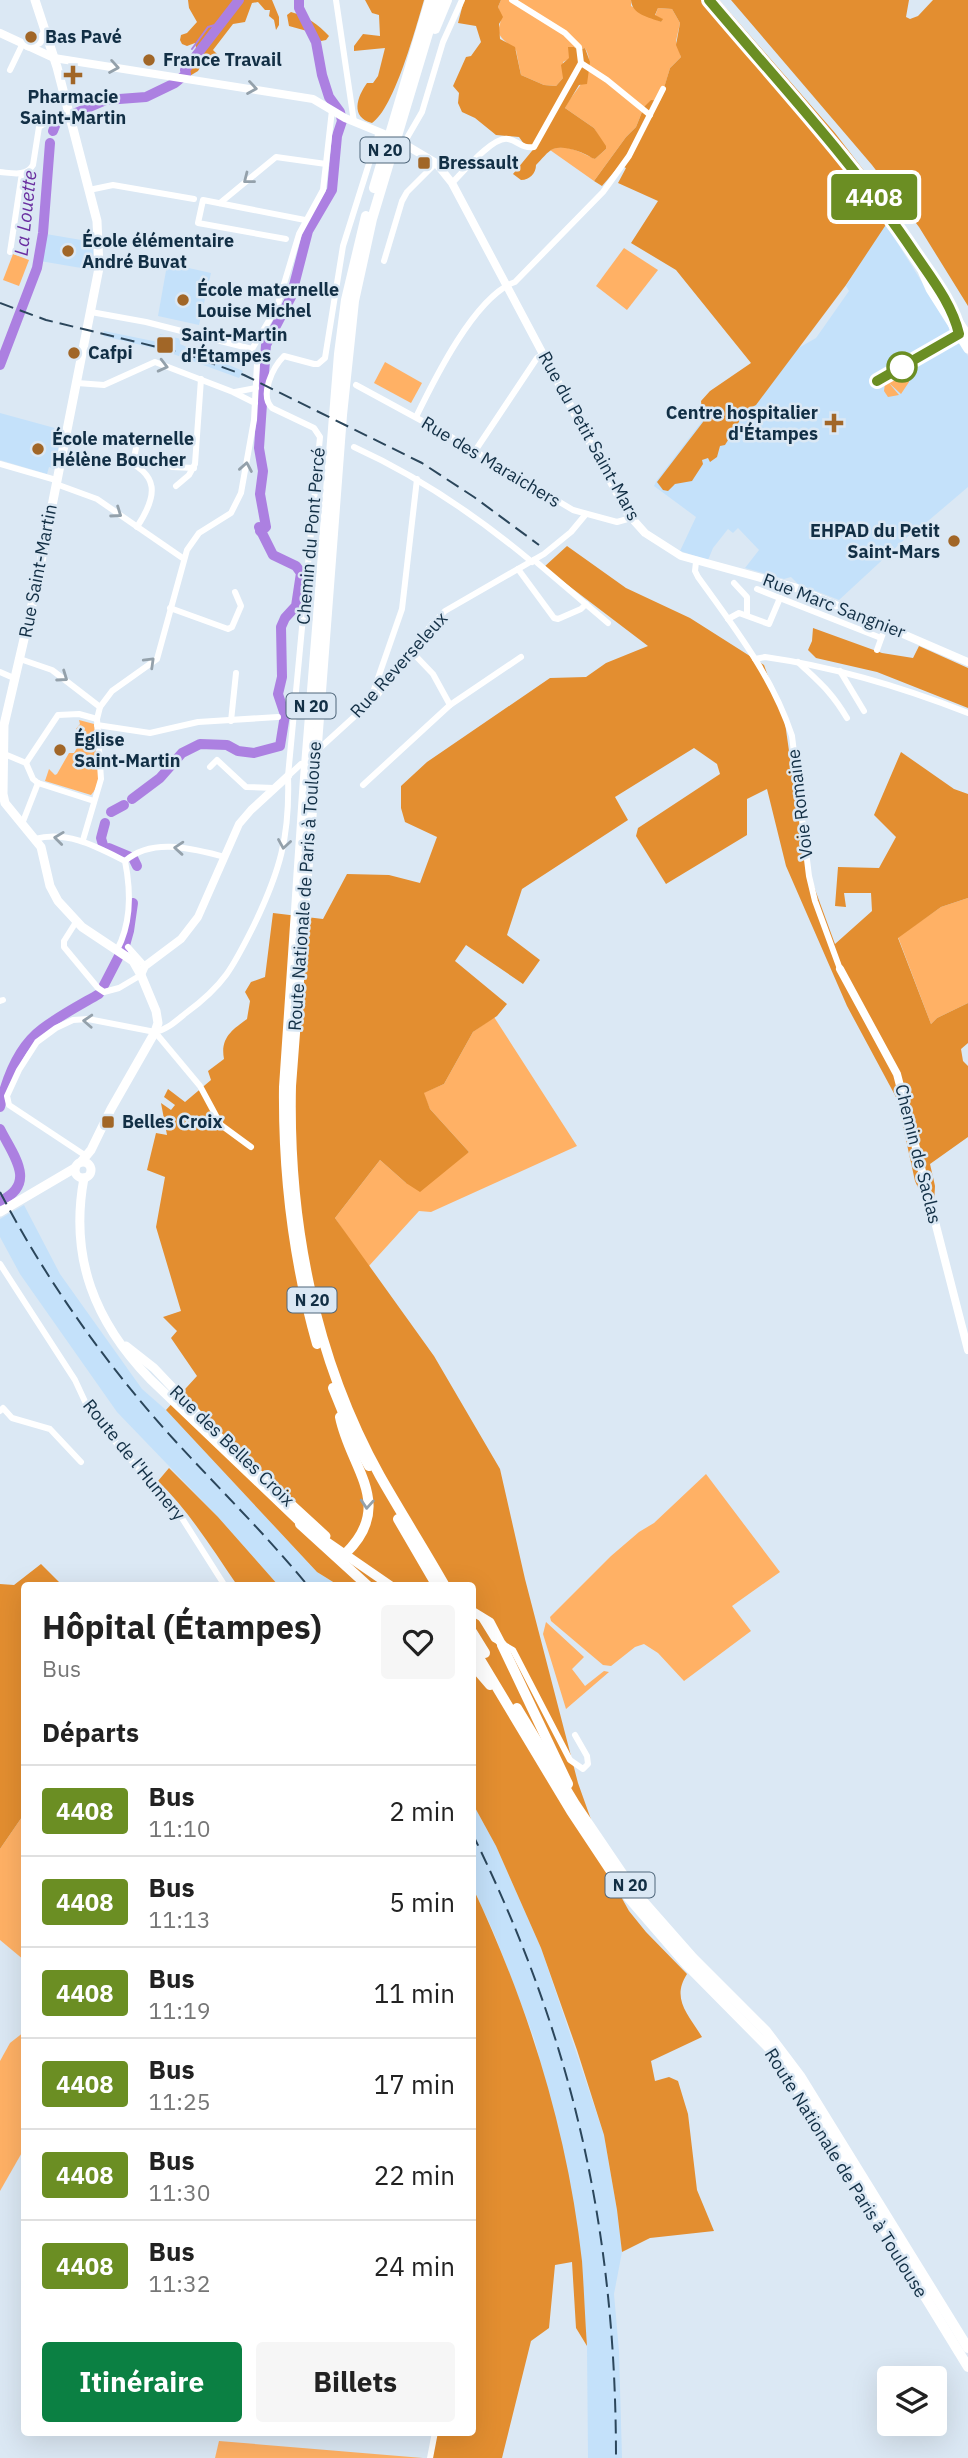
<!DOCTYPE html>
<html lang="fr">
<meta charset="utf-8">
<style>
:root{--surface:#fff;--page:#f6f6f6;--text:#222;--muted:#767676;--line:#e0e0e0;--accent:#0b8043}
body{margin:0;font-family:"IBM Plex Sans",sans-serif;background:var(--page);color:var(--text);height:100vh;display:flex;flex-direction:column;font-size:26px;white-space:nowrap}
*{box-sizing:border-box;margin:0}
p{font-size:23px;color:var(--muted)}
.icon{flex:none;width:38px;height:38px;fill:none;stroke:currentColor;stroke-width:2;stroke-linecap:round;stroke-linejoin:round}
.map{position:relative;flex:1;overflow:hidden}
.details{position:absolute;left:21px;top:1582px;width:455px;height:854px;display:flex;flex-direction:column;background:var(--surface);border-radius:7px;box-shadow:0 7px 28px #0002}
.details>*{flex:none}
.badge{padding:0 14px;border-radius:5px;font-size:24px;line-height:46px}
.fabs{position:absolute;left:877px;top:2366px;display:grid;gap:14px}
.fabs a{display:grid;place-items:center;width:70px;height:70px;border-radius:7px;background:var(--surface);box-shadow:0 7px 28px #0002;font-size:35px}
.map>.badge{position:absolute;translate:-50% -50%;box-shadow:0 0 0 4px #fff}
h2{padding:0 21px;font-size:26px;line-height:63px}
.round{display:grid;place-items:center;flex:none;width:74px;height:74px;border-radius:7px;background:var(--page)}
.summary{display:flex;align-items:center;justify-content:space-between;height:119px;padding:0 21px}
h1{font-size:33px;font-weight:700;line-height:52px}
.button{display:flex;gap:14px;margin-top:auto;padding:14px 21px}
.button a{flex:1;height:80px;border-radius:7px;background:var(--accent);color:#fff;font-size:28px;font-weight:700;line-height:80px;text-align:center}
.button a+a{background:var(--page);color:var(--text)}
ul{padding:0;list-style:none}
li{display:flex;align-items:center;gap:21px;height:91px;padding:0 21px;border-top:2px solid var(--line)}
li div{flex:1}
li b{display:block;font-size:26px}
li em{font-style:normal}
li .badge{min-width:77px;font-weight:700;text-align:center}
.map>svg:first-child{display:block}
.built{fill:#c4e1fa}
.green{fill:#ffb165}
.forest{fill:#e38e30}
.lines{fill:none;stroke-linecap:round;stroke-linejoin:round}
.stream{stroke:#ac80e1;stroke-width:2}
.river{stroke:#ac80e1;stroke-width:10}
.minor{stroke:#fff;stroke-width:6}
.tertiary{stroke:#fff;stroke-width:8}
.secondary{stroke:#fff;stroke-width:9}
.primary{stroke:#fff;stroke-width:10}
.rail{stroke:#2b465b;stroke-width:2;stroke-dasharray:14 7;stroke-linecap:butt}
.oneway{stroke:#94a1ab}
.line-casing{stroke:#fff;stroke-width:16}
.line{stroke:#6b8e23;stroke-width:10}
.poi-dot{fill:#a16627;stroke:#dbe8f4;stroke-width:2.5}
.stop-dot{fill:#fff;stroke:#6b8e23;stroke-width:3.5}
.labels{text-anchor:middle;stroke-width:5;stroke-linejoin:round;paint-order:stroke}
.shield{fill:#dbe8f4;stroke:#4e667a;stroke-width:2}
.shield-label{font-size:16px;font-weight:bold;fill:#122f45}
.poi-label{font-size:18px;font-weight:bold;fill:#122f45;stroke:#dbe8f4;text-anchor:start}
.street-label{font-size:18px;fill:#122f45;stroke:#dbe8f4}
.water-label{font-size:19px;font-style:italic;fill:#6a2fa0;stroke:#dbe8f4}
</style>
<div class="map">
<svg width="968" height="2458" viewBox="0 0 968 2458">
<rect width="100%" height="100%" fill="#dbe8f4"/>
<g class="built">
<path d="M885 223 968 356V487L921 527 917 528 839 600 798 584 791 577 784 579 745 568 759 550 738 528 733 533 728 529 713 548 708 560 680 551 696 517 654 486 657 480 716 403 758 371 816 338 849 291 846 286Z"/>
<path d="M46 234 93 242V270L40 261Z"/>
<path d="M171 264 211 273 199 325 158 316 167 265Z"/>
<path d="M104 331 158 342 160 334 181 339 180 344 243 371 239 378 162 350 103 336Z"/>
<path d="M0 413 62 430 54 469 49 467 47 474 0 460Z"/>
<path d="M24 1205 60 1274 142 1389 166 1410 317 1572 338 1585H278L218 1517 117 1412 20 1274 0 1237V1219Z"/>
<path d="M473 1804 496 1846 541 1948 604 2135 617 2210 622 2252 614 2294 619 2351 622 2458H588L587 2346 581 2260 564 2154 534 2038 494 1933 473 1888Z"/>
</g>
<g class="green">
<path d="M501 0H631V6L661 22 662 19 655 16 658 8 672 9 680 23 676 41 681 57 670 68 660 102 644 107 636 127 626 137 594 181 550 150C568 143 580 153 595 159L606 149 594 128 565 108C575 88 599 72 585 48L578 50 574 47 569 59 563 62V78L556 86 544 85 521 75 516 50C484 27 508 32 498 7Z"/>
<path d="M624 248 658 270 627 310 596 286Z"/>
<path d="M13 254 29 260 19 286 3 280Z"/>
<path d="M385 362 422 383 411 403 374 383Z"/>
<path d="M901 372 907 374 909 382 901 394 889 383 899 395 888 397 884 391 885 383Z"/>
<path d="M79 720 94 724C96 744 107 779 91 795L45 781 49 769 55 775 57 774 69 753H74L77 748 75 743 78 739 84 737V733L76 729 80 724Z"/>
<path d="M968 898V1003L937 1018 931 1024 898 937 941 907Z"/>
<path d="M494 1017 577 1146 431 1212 419 1211 368 1267 335 1218 380 1160 406 1183 469 1152 430 1109 423 1093 444 1084 473 1032Z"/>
<path d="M706 1474 780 1572 732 1606 751 1631 684 1681 658 1653 644 1644 635 1647 611 1666 603 1665 551 1621 550 1617 611 1556 639 1532 654 1523Z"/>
<path d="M546 1622 584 1657 572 1669 585 1686 604 1671 609 1672 566 1709 543 1634Z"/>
<path d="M24 1814V1960L0 1940V1849Z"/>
<path d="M24 2032V2149L0 2191V2061L10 2043Z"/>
<path d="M219 2441 423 2458H215Z"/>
</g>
<g class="forest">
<path d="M188 0H272L279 17V25L276 30 274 20 269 16 270 10H265L258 2 252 3 245 22 233 24 213 50 219 56 218 59 214 61 206 57 198 71 188 77 185 74C190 63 199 55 195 43L187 46 182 44 180 40 181 35 187 33 197 22 189 8Z"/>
<path d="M365 0H424C416 27 394 109 372 123 350 117 357 97 367 83H373L378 76 385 48 354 51V46L363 34 380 36 379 15 372 13Z"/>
<path d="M464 0H501L498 7 503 17 499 24 500 39 515 47 521 75 544 85 556 86 563 78 561 65 569 58 568 47H574L578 50 585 48 590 62 587 84 579 85 565 108 594 128 606 146V149L595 159 592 158C582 152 565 145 553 149 548 151 541 160 536 165 536 173 530 180 521 180L513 174 536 146 524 144 519 137 496 135 475 118 462 112 458 103 459 93 453 86 466 57 471 56 481 42 476 26 458 23Z"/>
<path d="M631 0H719L835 133 895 211 846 285 756 405 741 413C740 425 731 435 725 445L720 446 717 457 710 462 708 458 702 460 703 464 692 481 675 484 668 491 663 490 657 482 703 422 701 401 710 391 751 363 676 270 631 243 658 201 618 183 626 168 620 165 602 186 594 181 626 137 636 127 644 107 651 100 660 101 670 68 681 57 676 45 680 23 672 9 658 8 655 15 663 19 661 22C649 17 632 15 631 0Z"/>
<path d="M731 0H909L906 17 910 19 918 16 933 0H968V306L919 227 872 165Z"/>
<path d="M291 12C306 16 318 24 329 36L326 40 321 41 307 31 289 26 287 15Z"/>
<path d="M567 546 626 588 690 618 764 665 785 723 805 862 835 944 872 911 871 893H844L846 907 835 906 838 867 879 868 896 837 874 815 901 752 954 789 968 794V898L941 907 898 938 931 1024 937 1018 968 1003V1043L961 1049 963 1061 968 1066V1137L930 1164 935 1186 933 1221 915 1181 897 1099 847 1006 786 866 767 789 747 799V835L666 884 636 836 638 828 720 774 717 764 694 748 615 797 628 820 522 889 507 935 540 960 523 984 466 945 455 961 507 1004 497 1016 473 1032 444 1084 424 1093 430 1109 469 1152 420 1192 406 1183 380 1160 335 1218 434 1356 500 1469 525 1579 578 1783 614 1884 629 1911 646 1932 687 1974C671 1999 688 2014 702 2037L651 2061 655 2081 669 2077 678 2081 688 2114 697 2190 714 2231 650 2238 622 2252 617 2210 604 2135 577 2050 541 1948 496 1846 473 1804 472 1586 338 1585 317 1572 166 1410 197 1376 171 1338 177 1331 163 1317 181 1311 156 1227 165 1177 147 1170 156 1133 167 1135 161 1103 171 1110 175 1105 164 1097 168 1089 185 1102 211 1080 208 1071 224 1059C220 1038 232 1030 247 1019L250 1001 245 992 251 982 265 977 273 913 323 919 347 874 389 875 420 883 437 837 405 822 401 808V786L427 762 550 678 586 677 606 663 648 646 544 567Z"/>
<path d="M813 628 882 653 913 658 919 646 968 668V708L877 672 816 658 808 650 812 641Z"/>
<path d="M169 1468 218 1517 278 1585H237C213 1550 189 1511 158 1481Z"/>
<path d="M41 1564 62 1585 24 1586V1814L0 1849V1584L14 1585Z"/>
<path d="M473 1888C528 2005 568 2132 582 2261 584 2289 585 2318 587 2346L576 2328 572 2262 555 2265 549 2328 531 2341 502 2458H429L433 2433 472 2432Z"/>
</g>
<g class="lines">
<path class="stream" d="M192 49 208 27 222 23"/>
<g class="river">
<path d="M53 131 57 121 106 100 146 97 175 83 186 74 185 70 239 0"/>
<path d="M0 365 37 268 43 233 50 143"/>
<path d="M260 531 266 527 260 494 263 471 259 448 266 345 291 297 308 231 332 190 337 136 342 121 340 112 329 97 322 75 316 42 299 8V0"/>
<path d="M132 799 160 778 182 753 200 744 227 745 238 751 254 753 280 746 285 715 278 694 282 677 281 627 285 618 296 606 301 573 296 566 273 555 259 527"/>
<path d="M111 812 124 805"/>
<path d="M103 845 101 838 105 823"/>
<path d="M109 848 133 858 137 866"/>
<path d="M124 949 129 931 133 903"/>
<path d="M103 987 119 956"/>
<path d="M0 1107C6 1080 18 1047 42 1029 59 1016 80 1005 99 994"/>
<path d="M0 1129C13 1155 38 1184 0 1201"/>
</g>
<g class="minor">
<path d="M336 0 354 122"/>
<path d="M512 0 565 33 579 47 581 63 607 80 650 115"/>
<path d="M10 70 23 43"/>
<path d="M404 143 422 112 443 42 462 0"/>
<path d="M0 172C12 173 26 177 33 165L39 127 67 110"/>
<path d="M452 183C463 172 493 136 508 139 518 141 522 149 534 147L581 63"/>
<path d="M89 190 113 185 194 199"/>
<path d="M220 203 276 157 326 164"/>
<path d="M286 239 198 223 203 200 305 220"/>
<path d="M10 252 22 173"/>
<path d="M384 261 402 201 407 192 436 163"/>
<path d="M91 312 146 322 252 349"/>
<path d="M252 349 277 307 299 234 323 190 332 110"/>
<path d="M77 383 104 385 155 362 233 392 255 403"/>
<path d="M356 385 448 435 573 510 617 522 631 518"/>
<path d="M235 392 256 388"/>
<path d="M416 417C434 380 475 296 515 282L603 192 629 156 663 89"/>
<path d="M354 447C420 477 477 516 532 562"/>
<path d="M475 451 537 358 543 354"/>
<path d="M121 458C160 474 158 495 137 527"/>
<path d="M133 463 137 443"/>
<path d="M0 464 56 480"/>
<path d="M172 467 194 468"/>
<path d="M56 484 97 499 184 559"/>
<path d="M176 486 189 475 195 464 201 379"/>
<path d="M534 560 608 623"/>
<path d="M696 562 695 571 698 577C734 627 773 677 792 736L809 876 815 901 840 969"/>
<path d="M518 569 554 618 558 619 581 609 586 604"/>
<path d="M734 583 747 597V615"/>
<path d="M757 589 881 638"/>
<path d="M170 608 228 629 232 627 241 606 235 592"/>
<path d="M728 619 739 613 769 624 780 598"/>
<path d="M877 650 886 625"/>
<path d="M411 651 433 674 450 705"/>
<path d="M20 659 52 670 100 707"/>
<path d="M755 659 765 657C836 667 902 687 968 713"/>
<path d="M798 662C820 683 831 691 847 718"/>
<path d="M840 671 864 711"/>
<path d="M0 672 16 679"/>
<path d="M370 701 402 609 417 479"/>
<path d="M231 721 236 673"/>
<path d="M97 725 150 733 198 722 278 717"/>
<path d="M321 747 377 696 431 625 445 611 544 554 571 532 586 514"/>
<path d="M2 753 26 763"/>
<path d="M26 763 58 715 79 714 97 719"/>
<path d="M26 763 33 779 38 783"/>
<path d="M210 767 217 760 246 787 274 788"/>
<path d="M288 776 301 764"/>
<path d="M38 783 94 801"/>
<path d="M363 785 450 705 521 657"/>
<path d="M22 824 38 783"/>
<path d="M35 839C67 830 97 847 125 861"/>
<path d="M83 840 101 779 97 719 100 707 112 691 157 659 187 550 199 533 231 513 241 493 254 420 257 364 252 349"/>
<path d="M125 861C153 837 193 849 225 857"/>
<path d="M76 922 64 941V947L98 988 104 992 119 988 141 975"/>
<path d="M128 947 145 966"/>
<path d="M117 950C132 922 131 891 125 861"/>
<path d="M0 1001 3 1000"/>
<path d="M155 1032C167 1030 177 1020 186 1013 225 984 233 967 254 925 280 871 290 836 288 776L320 437 314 428 272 408C259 395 273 367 284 356L314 364H318L325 358 343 246 379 132"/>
<path d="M86 1156 9 1105 7 1096 19 1070 37 1042 56 1028 73 1020 88 1019 155 1032 200 1086 221 1125 251 1147"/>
<path d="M0 1264 75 1380 88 1408 122 1450 180 1515 225 1586"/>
<path d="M0 1411 3 1408 12 1418 50 1429 81 1462"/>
<path d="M481 1618 494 1639 513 1650 570 1760 583 1769 588 1764 587 1756 575 1735"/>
<path d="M430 2458 435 2432"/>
</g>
<g class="tertiary">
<path d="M0 33 54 58 313 99 345 118 384 134"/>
<path d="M399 141 436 163 452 183 628 514 645 533 681 556 794 587 968 662"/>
<path d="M840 969 897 1074 968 1350"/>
<path d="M141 975 145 966 181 939 198 917 239 824 251 810 288 776"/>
</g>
<g class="secondary">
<path d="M35 0 57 67 97 221 99 268 35 592 4 725 3 794 5 803 41 847 50 886 58 901 82 927 133 961 141 975 156 1011 158 1023 155 1032 111 1109 91 1150 81 1162"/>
<path d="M708 0 894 222 968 336"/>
<path d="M28 46 39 42 45 33"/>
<path d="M923 273 930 289 968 349"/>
<circle cx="83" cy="1170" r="8"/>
<path d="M84 1178C69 1258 95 1322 150 1379L306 1528"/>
<path d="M0 1212 75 1168"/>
<path d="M126 1346 154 1368 226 1444 326 1536"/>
<path d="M317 1535 391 1586"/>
<path d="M472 1611 490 1622 502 1645"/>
</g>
<g class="primary">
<path d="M438 0 372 219 354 301 342 415 291 1086C288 1221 314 1357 380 1476 401 1513 424 1549 445 1586"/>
<path d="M435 29 447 0"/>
<path d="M374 188 430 0"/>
<path d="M317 1344C293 1259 283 1176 284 1087L305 778 339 354 346 300 366 216"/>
<path d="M333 1388 352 1435 369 1466"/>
<path d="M340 1417C350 1468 396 1505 345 1554"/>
<path d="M398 1519 437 1586"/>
<path d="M300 1524 368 1586"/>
<path d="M472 1632 485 1653"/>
<path d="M502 1645 568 1784"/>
<path d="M472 1646 571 1811 628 1897 686 1964 771 2050 814 2115 968 2367"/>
<path d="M472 1664 490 1685"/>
<path d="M517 1708 575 1804 634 1891 693 1958 766 2031 800 2076 968 2348"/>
</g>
<g class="rail">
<path d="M0 303 46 320 186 354 244 375 422 463 474 497 539 545"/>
<path d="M0 1192C45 1278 103 1360 167 1432 214 1484 264 1532 308 1586"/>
<path d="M472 1833C573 2038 616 2230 616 2458"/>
</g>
</g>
<defs><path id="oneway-chevron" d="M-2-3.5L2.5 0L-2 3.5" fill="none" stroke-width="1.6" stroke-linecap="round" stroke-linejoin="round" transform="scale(1.75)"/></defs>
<g class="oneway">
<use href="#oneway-chevron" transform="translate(114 67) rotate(10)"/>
<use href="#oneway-chevron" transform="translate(252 88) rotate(9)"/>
<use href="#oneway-chevron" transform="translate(248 179) rotate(142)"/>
<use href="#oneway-chevron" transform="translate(163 366) rotate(14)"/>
<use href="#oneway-chevron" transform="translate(246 467) rotate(-80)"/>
<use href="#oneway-chevron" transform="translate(117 513) rotate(35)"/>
<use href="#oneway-chevron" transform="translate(150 662) rotate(-44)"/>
<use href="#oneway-chevron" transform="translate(63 677) rotate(35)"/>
<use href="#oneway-chevron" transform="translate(59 838) rotate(-173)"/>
<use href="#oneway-chevron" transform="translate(284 844) rotate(99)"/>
<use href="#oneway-chevron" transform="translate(179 848) rotate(-176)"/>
<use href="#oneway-chevron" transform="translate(88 1021) rotate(-177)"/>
<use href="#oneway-chevron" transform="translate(367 1504) rotate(94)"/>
</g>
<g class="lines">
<g class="line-casing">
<path id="line" d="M709 0C779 83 855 164 915 254 932 279 952 304 959 334L877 381"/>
</g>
<use href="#line" class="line"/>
</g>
<g class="poi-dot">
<circle cx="31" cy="37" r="7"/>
<circle cx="149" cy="60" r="7"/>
<path d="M69.5 64.5h7v7h7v7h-7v7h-7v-7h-7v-7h7z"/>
<rect x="417" y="156" width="14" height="14" rx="3.5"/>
<circle cx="68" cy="251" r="7"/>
<circle cx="183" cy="300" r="7"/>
<rect x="156" y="336" width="18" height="18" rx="3.5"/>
<circle cx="74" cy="353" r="7"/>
<path d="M830.5 412.5h7v7h7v7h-7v7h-7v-7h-7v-7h7z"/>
<circle cx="38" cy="449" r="7"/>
<circle cx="954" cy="541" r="7"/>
<circle cx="60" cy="750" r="7"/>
<rect x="101" y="1115" width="14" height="14" rx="3.5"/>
</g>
<circle class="stop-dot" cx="902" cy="367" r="14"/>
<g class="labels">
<g class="shield">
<rect x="360.5" y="137.5" width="49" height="25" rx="5"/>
<rect x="286.5" y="693.5" width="49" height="25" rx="5"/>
<rect x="287.5" y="1287.5" width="49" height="25" rx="5"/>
<rect x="605.5" y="1872.5" width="49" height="25" rx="5"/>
</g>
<g class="shield-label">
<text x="385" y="156">N 20</text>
<text x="311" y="712">N 20</text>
<text x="312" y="1306">N 20</text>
<text x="630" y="1891">N 20</text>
</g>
<g class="poi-label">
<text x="45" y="43">Bas Pavé</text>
<text x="163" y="66">France Travail</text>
<text x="73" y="103" text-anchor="middle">Pharmacie<tspan x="73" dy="21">Saint-Martin</tspan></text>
<text x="438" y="169">Bressault</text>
<text x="82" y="247">École élémentaire<tspan x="82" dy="21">André Buvat</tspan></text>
<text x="197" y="296">École maternelle<tspan x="197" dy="21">Louise Michel</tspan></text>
<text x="181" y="341">Saint-Martin<tspan x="181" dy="21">d'Étampes</tspan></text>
<text x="88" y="359">Cafpi</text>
<text x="818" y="419" text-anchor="end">Centre hospitalier<tspan x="818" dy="21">d'Étampes</tspan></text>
<text x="52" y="445">École maternelle<tspan x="52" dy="21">Hélène Boucher</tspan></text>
<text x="940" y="537" text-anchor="end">EHPAD du Petit<tspan x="940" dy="21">Saint-Mars</tspan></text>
<text x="74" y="746">Église<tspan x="74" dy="21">Saint-Martin</tspan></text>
<text x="122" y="1128">Belles Croix</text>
</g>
<g class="street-label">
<text transform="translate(589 436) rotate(61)" y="6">Rue du Petit Saint-Mars</text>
<text transform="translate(491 462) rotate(31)" y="6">Rue des Maraichers</text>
<text transform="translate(311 536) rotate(-85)" y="6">Chemin du Pont Percé</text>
<text transform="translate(38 571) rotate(-79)" y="6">Rue Saint-Martin</text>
<text transform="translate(834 606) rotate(21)" y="6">Rue Marc Sangnier</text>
<text transform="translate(399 665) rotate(-48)" y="6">Rue Reverseleux</text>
<text transform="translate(800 804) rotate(-97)" y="6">Voie Romaine</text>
<text transform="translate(305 886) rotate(-86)" y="6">Route Nationale de Paris à Toulouse</text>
<text transform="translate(918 1154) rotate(76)" y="6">Chemin de Saclas</text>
<text transform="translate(232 1446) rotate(44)" y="6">Rue des Belles Croix</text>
<text transform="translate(134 1460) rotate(51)" y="6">Route de l'Humery</text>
<text transform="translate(846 2173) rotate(58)" y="6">Route Nationale de Paris à Toulouse</text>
</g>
<g class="water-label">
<text transform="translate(25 213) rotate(-84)" y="7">La Louette</text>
</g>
</g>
</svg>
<div class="fabs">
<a><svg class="icon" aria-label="layers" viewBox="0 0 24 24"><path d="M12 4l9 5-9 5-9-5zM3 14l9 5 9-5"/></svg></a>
</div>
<b class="badge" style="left:874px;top:197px;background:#6b8e23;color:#fff">4408</b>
<section class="details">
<div class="summary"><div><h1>Hôpital (Étampes)</h1><p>Bus</p></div><a class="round"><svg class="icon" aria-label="heart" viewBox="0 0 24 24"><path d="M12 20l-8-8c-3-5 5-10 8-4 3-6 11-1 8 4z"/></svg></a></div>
<h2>Départs</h2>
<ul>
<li><span class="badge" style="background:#6b8e23;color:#fff">4408</span><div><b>Bus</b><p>11:10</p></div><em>2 min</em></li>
<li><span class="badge" style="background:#6b8e23;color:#fff">4408</span><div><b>Bus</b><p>11:13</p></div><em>5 min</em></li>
<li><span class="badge" style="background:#6b8e23;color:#fff">4408</span><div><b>Bus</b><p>11:19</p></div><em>11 min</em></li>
<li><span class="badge" style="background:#6b8e23;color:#fff">4408</span><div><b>Bus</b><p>11:25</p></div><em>17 min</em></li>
<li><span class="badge" style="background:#6b8e23;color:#fff">4408</span><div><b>Bus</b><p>11:30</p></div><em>22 min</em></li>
<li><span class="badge" style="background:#6b8e23;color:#fff">4408</span><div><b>Bus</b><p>11:32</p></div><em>24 min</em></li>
</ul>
<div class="button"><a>Itinéraire</a><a>Billets</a></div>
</section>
</div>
